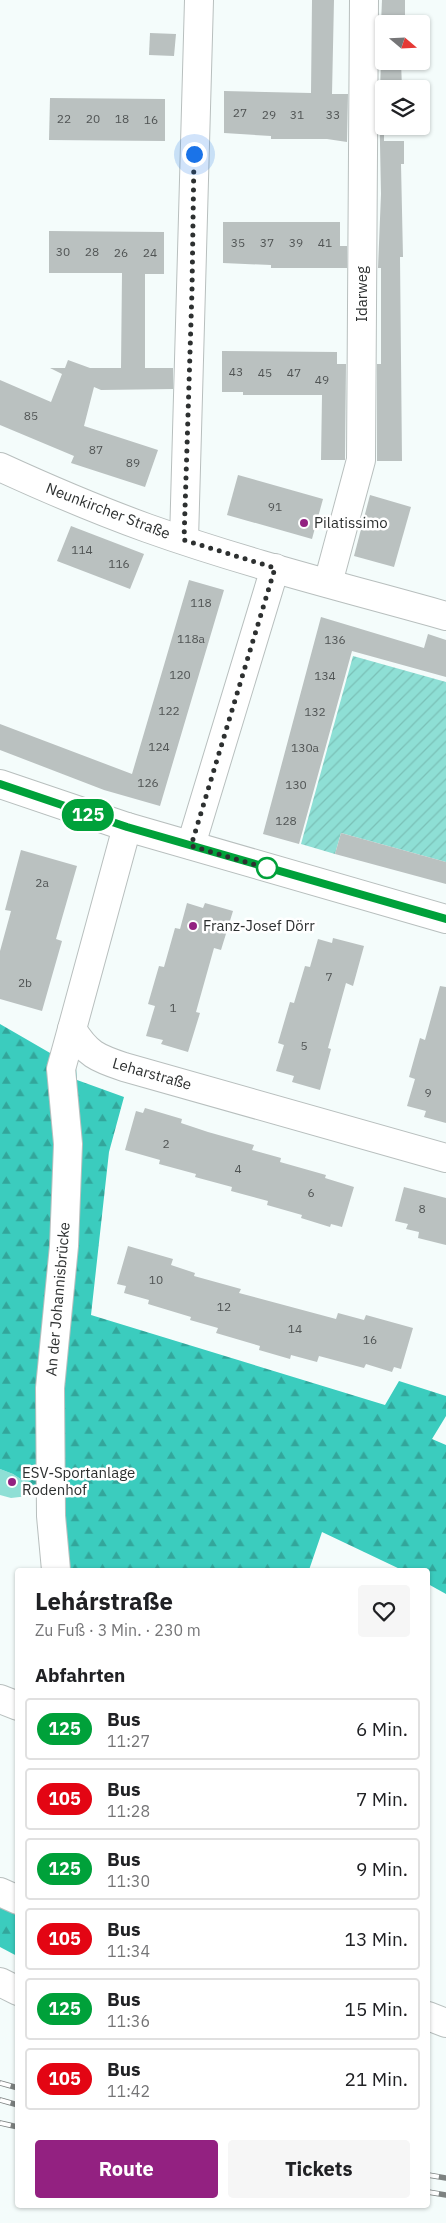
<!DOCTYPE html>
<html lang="de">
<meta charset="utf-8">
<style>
:root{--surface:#fff;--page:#f6f6f6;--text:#202124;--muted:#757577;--line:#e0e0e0;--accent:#932181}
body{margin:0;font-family:"IBM Plex Sans",sans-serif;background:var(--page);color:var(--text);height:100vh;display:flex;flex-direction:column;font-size:19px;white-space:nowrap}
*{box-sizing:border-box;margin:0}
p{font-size:16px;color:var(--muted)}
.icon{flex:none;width:28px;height:28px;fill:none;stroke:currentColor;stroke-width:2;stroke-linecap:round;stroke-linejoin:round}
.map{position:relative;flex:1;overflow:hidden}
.details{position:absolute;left:15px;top:1568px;width:415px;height:640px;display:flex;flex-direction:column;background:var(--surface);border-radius:5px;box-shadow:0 1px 4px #0004}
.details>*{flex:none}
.badge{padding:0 10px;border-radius:16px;font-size:18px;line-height:32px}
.needle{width:32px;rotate:109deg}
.tools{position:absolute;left:375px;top:15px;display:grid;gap:10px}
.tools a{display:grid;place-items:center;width:55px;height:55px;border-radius:5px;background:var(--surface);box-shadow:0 1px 4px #0004;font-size:25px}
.you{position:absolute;width:25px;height:25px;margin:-12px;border:4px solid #fff;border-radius:50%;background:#1a73e8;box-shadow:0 0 0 8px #1a73e833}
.map>.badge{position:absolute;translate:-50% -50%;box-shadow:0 0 0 2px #fff}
h2{padding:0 20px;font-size:19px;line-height:45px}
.round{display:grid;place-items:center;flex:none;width:52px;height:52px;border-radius:5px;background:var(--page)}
.headline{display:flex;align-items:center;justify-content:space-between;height:85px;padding:0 20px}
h1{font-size:24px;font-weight:700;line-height:38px}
.button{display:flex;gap:10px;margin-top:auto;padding:10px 20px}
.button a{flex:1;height:58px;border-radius:5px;background:var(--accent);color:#fff;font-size:20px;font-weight:700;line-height:58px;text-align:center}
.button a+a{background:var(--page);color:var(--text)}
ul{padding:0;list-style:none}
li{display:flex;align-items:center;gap:15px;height:62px;margin:0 10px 8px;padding:0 10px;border:2px solid var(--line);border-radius:5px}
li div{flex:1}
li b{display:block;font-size:19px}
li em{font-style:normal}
li .badge{min-width:55px;font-weight:700;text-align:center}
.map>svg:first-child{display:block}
.grass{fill:#8edfd5}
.forest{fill:url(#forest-firs)}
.garden{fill:url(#garden-furrows)}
.building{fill:#bac1c0}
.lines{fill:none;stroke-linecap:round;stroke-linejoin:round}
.minor-casing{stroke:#b8bfbe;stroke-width:30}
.minor{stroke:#fff;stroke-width:28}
.rail-casing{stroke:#7d8281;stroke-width:5.5}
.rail{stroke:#fff;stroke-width:4;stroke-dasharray:11;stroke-linecap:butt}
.line-casing{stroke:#fff;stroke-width:11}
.line{stroke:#00a13a;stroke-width:8}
.walk{stroke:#2d3030;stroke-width:5;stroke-dasharray:0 9}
.poi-dot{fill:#932181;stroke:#fff;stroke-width:2}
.stop-dot{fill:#fff;stroke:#00a13a;stroke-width:2.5}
.labels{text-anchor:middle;stroke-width:5;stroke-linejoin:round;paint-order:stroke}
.number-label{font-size:12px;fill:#505454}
.street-label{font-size:15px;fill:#2d3030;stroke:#fff}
.poi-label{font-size:15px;fill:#2d3030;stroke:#fff;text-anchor:start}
</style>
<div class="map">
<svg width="446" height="2223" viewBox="0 0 446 2223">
<defs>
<pattern id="forest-firs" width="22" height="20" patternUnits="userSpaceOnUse" patternTransform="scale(1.25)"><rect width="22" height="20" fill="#3bccbe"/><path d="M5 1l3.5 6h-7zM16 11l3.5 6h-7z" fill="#32a69b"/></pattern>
<pattern id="garden-furrows" width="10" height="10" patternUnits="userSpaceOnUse" patternTransform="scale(1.25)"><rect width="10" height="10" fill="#8edfd5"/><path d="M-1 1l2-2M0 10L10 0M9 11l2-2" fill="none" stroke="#7bc0b7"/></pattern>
</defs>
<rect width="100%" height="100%" fill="#f4fcfb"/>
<path class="grass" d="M0 1469 13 1474 36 1489 37 1495 11 1498 0 1495Z"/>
<g class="forest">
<path d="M0 1024 76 1068 77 1080 124 1097 109 1152 91 1315 385 1405 399 1381 446 1396V1416L432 1439 446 1445V1594L428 1584V1570H402L322 1532 309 1570H70L63 1490 36 1489 13 1474 0 1469Z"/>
<path d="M0 1904 17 1914V1956L0 1947Z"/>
</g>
<path class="garden" d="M353 656 446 682V862L341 833 335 854 301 844Z"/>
<g class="building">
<path d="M312 0H334L332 94H348L347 142 327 139H271V136L224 133V91L311 93Z"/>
<path d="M382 0H405V24H381Z"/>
<path d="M150 33 176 34 174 56 149 55Z"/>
<path d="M381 61H401L402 89H380Z"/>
<path d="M379 94H384V141H404V164H401L403 257H400L402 461H377V364H381V268H378L381 194Z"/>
<path d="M50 98 165 99V141L49 140Z"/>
<path d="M223 222H340V246H347V268H271V265L223 263Z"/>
<path d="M49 231 164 232V274H145V368H173V389L101 390 94 387 84 426 158 450 145 487 71 463 74 456 0 425V380L51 402 62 374 50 368H65L68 360 90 368H121L122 273H49Z"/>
<path d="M222 351 337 352V364H346L345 460H321L322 395H243V392H222Z"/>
<path d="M238 475 323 499 312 539 227 515Z"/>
<path d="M370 495 411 507 394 567 354 556Z"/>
<path d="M71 526 144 554 130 589 57 561Z"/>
<path d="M189 580 224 590 160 806 104 790 0 750V724L132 774Z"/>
<path d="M321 617 424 648 428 634 446 640V677L352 651 299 844 263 834Z"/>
<path d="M341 833 446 862V884L335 854Z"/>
<path d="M21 850 77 866 56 939 62 941 42 1011 0 999V951L11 911 5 910Z"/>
<path d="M187 903 203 908 205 903 233 911 221 950 214 948 196 1012 200 1013 188 1052 161 1044 163 1040 146 1036 155 1006 148 1004 159 966 164 967 175 928 180 929Z"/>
<path d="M333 938 364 946 353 986 346 983 328 1048 331 1049 320 1090 292 1082 294 1076 276 1071 284 1045 278 1043 290 1002 294 1003 305 966 310 967 318 939 332 943Z"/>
<path d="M440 986 446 987V1123L424 1117 426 1111 407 1106 415 1079 409 1077 420 1038 425 1040Z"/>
<path d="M145 1108 182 1119 181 1123 208 1132 254 1145 252 1150 281 1158 280 1162 326 1175 325 1178 354 1187 342 1227 331 1224 330 1227 301 1218 302 1215 267 1205 268 1201 231 1191 232 1187 195 1177 196 1174 159 1164 160 1160 125 1150 136 1111 143 1113Z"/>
<path d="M404 1187 446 1198V1245L418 1238 419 1232 406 1229 408 1224 395 1221Z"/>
<path d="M128 1246 173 1259 171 1265 195 1273 194 1276 241 1289 239 1293 336 1319 338 1313 364 1320 366 1315 413 1328 401 1369 394 1367 392 1372 366 1364 364 1368 319 1356 317 1362 291 1355 290 1359 259 1350 260 1346 216 1333 218 1328 190 1320 191 1317 148 1304 149 1300 124 1293 126 1286 117 1284Z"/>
</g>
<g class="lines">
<g class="minor-casing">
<g id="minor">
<path d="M0 467C48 489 97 510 147 528 245 563 346 588 446 616"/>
<path d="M184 540 199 0"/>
<path d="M328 583 361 460 364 0"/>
<path d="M0 784 127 827 446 919"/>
<path d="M127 827 72 1029C87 1054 97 1058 124 1067L446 1158"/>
<path d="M191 845 275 568"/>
<path d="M56 1570 51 1516 50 1388 64 1246 68 1144 61 1069 72 1029"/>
<path d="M0 1699 18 1706"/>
<path d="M0 1892 18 1900"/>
<path d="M0 1982 18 1991"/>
<path d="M428 2016 446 2023"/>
</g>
</g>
<use href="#minor" class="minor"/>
<g class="rail-casing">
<g id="rail">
<path d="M0 2083 18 2088"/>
<path d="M0 2100 18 2105"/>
<path d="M0 2123 18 2127"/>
<path d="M428 2175 446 2178"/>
<path d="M428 2192 446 2195"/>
</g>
</g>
<use href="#rail" class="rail"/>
</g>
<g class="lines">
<g class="line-casing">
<path id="line" d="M0 784 127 827 446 919"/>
</g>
<use href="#line" class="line"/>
<path class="walk" d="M194 154 192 290 184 540 275 568 191 846 267 868"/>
</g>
<g class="poi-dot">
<circle cx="304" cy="523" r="5"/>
<circle cx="193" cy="926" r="5"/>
<circle cx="12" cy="1482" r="5"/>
</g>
<circle class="stop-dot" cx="267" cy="868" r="10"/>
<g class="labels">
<g class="number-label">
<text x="240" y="117">27</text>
<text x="269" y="119">29</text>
<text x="297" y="119">31</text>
<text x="333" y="119">33</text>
<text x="64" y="123">22</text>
<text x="93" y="123">20</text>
<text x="122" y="123">18</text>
<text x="151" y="124">16</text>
<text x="238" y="247">35</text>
<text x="267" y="247">37</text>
<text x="296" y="247">39</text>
<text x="325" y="247">41</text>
<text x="63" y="256">30</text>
<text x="92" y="256">28</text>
<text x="121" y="257">26</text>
<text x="150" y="257">24</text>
<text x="236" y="376">43</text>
<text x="265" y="377">45</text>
<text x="294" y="377">47</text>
<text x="322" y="384">49</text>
<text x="31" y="420">85</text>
<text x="96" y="454">87</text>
<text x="133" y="467">89</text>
<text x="275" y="511">91</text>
<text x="82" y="554">114</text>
<text x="119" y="568">116</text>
<text x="201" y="607">118</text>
<text x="191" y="643">118a</text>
<text x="335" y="644">136</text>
<text x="180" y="679">120</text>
<text x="325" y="680">134</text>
<text x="169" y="715">122</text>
<text x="315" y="716">132</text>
<text x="159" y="751">124</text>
<text x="305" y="752">130a</text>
<text x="148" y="787">126</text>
<text x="296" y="789">130</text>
<text x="286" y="825">128</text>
<text x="42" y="887">2a</text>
<text x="329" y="981">7</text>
<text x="25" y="987">2b</text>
<text x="173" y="1012">1</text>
<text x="304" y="1050">5</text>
<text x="428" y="1097">9</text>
<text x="166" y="1148">2</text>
<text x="238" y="1173">4</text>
<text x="311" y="1197">6</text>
<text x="422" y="1213">8</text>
<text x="156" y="1284">10</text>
<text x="224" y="1311">12</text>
<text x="295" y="1333">14</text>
<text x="370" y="1344">16</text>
</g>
<g class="street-label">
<text transform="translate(362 294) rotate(-90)" y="5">Idarweg</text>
<text transform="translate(108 511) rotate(21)" y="5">Neunkircher Straße</text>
<text transform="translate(152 1074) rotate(16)" y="5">Leharstraße</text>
<text transform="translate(58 1299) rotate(-85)" y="5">An der Johannisbrücke</text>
</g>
<g class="poi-label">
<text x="314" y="528">Pilatissimo</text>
<text x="203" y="931">Franz-Josef Dörr</text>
<text x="22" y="1478">ESV-Sportanlage<tspan x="22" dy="17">Rodenhof</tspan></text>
</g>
</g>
</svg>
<div class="tools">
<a><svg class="needle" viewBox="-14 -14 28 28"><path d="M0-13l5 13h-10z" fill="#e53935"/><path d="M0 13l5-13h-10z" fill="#757577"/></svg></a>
<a><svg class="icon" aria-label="layers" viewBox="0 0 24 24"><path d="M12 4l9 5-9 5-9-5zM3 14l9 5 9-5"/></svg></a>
</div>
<div class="you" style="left:194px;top:154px"></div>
<b class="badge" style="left:88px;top:815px;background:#00a13a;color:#fff">125</b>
<section class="details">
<div class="headline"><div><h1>Lehárstraße</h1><p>Zu Fuß · 3 Min. · 230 m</p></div><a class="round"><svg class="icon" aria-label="heart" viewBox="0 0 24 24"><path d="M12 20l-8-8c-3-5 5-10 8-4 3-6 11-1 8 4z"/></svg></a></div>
<h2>Abfahrten</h2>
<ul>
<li><span class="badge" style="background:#00a13a;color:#fff">125</span><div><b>Bus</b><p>11:27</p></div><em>6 Min.</em></li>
<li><span class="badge" style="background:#e30513;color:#fff">105</span><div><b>Bus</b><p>11:28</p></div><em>7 Min.</em></li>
<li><span class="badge" style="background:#00a13a;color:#fff">125</span><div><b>Bus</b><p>11:30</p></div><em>9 Min.</em></li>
<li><span class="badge" style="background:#e30513;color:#fff">105</span><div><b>Bus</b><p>11:34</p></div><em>13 Min.</em></li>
<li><span class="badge" style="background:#00a13a;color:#fff">125</span><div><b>Bus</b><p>11:36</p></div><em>15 Min.</em></li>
<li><span class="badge" style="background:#e30513;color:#fff">105</span><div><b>Bus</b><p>11:42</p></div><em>21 Min.</em></li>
</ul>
<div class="button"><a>Route</a><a>Tickets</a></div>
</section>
</div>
